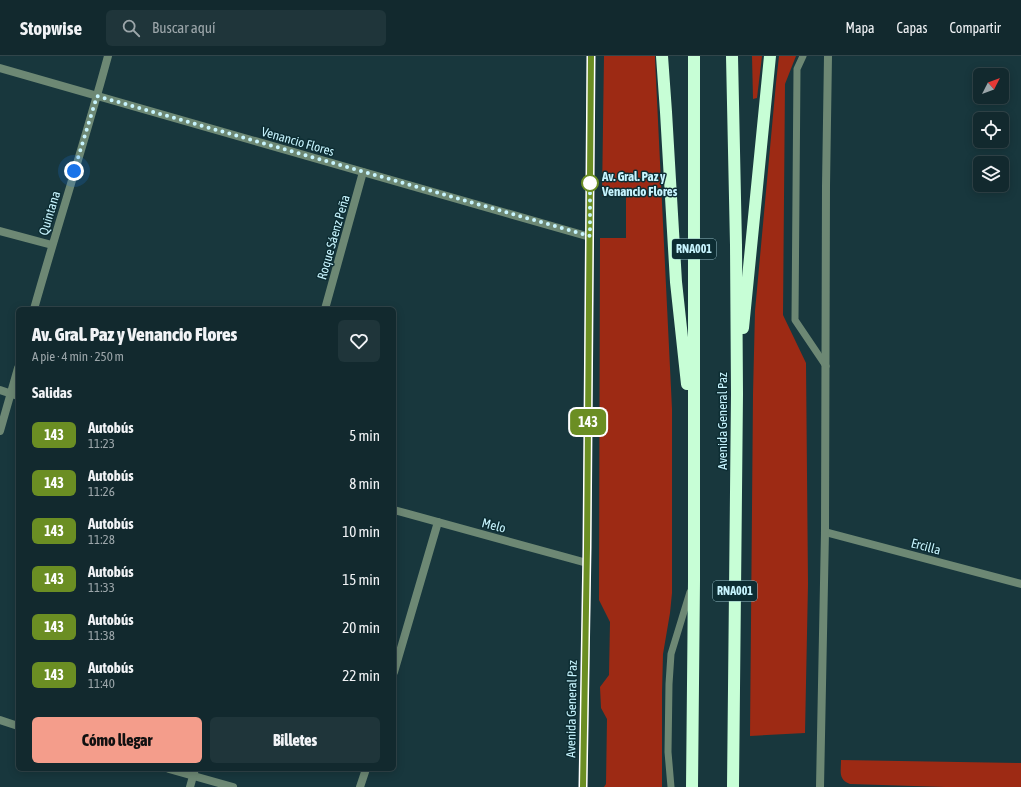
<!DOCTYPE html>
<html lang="es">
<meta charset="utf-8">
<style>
:root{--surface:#12292e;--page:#1f353a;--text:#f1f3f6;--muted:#9ca6aa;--line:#31454a;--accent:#f49d8b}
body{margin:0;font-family:"Asap Condensed",sans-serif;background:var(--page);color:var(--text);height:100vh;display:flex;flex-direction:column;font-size:15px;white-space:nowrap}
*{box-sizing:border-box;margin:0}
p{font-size:13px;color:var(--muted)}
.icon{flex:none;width:22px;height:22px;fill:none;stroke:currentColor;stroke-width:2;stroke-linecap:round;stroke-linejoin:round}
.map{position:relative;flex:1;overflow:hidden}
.drawer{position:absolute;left:16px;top:251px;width:380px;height:464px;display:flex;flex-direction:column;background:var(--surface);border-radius:6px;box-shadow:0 2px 10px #0003,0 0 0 1px var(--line)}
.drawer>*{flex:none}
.badge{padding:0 8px;border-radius:6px;font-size:14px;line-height:26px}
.needle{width:26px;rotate:48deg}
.tools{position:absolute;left:973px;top:12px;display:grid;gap:8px}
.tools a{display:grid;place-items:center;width:36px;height:36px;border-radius:6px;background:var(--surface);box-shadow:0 2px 10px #0003,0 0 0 1px var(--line);font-size:20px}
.you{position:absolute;width:20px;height:20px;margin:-10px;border:3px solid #fff;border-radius:50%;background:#1a73e8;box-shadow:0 0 0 6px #1a73e833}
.map>.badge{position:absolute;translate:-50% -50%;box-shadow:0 0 0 2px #fff}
h2{padding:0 16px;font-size:15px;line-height:36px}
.round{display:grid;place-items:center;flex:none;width:42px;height:42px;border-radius:6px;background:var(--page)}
.head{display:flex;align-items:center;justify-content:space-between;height:68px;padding:0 16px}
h1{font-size:19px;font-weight:800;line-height:30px}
.button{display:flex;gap:8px;margin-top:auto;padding:8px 16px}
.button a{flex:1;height:46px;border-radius:6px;background:var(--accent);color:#111;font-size:16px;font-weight:800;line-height:46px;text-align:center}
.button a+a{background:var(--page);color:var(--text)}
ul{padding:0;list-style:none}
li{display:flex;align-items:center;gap:12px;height:48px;padding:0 16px}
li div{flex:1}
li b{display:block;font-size:15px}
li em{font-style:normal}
li .badge{min-width:44px;font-weight:700;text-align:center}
header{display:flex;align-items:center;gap:24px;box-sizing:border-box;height:56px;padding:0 20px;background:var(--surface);border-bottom:1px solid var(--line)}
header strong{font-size:19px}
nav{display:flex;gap:22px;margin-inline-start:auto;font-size:14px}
.search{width:280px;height:36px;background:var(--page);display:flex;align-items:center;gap:10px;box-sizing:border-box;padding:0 14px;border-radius:6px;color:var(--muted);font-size:15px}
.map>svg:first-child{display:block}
.green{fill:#9d2a14}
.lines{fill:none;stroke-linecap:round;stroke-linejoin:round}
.service{stroke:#6d8874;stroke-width:7}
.minor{stroke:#6d8874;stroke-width:8}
.tertiary{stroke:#6d8874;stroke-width:8}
.motorway{stroke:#c7fed6;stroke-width:12}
.line-casing{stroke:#fff;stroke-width:9}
.line{stroke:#6b8e23;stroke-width:6}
.walk{stroke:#c7f4fe;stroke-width:4;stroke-dasharray:0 7.2}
.stop-dot{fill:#fff;stroke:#6b8e23;stroke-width:2}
.labels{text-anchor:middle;stroke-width:3;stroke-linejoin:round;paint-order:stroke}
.shield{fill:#0d2d33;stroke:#8fb8c1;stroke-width:1}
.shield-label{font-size:12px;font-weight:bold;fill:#c7f4fe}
.street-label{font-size:13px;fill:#c7f4fe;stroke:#0d2d33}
.stop-label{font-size:13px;font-weight:bold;fill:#c7f4fe;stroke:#0d2d33;text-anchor:start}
</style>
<header>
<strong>Stopwise</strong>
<div class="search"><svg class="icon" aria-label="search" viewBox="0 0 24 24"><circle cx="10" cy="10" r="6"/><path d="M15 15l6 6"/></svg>Buscar aquí</div>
<nav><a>Mapa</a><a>Capas</a><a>Compartir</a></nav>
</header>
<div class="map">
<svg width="1021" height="731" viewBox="0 0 1021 731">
<rect width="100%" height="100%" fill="#18373d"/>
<g class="green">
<path d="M604 0H655V3L672 353V537L670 557 663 598 662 637V731H604L606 728 607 663 601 652 600 631 609 619 610 566 599 544 600 182H626V140H602Z"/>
<path d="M752 0H762L757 42 753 43Z"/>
<path d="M779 0H796L785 28 783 259 806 307 808 528 805 677 750 680 753 338 755 255 776 27Z"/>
<path d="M841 704 1021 707V731H945L850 728C838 723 841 716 841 704Z"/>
</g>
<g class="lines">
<g class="service">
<path d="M803 0 797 13 795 264 826 310"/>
<path d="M671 731 668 696 669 628 671 598 690 536"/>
</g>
<g class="minor">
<path d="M0 12 590 181"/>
<path d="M0 175 52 189"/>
<path d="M34 253C58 168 85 85 108 0"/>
<path d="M325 253 363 116"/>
<path d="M0 334 18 340"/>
<path d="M0 375 18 312"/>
<path d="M394 454 587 507"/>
<path d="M825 476 1021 528"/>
<path d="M394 616 438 466"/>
<path d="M0 664 18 670"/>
<path d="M169 713 233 731"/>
<path d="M190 731 195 713"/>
<path d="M360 731 366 713"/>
</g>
<g class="tertiary">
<path d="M583 731 587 507 591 0"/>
<path d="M820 731 825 476 826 130 828 0"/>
</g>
<g class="motorway">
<path d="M662 0 666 56 676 226 687 328"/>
<path d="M732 0 736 189 737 338 733 731"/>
<path d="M743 272 770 0"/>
<path d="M692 731 694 525V0"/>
</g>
</g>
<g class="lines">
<g class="line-casing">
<path id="line" d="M583 731 587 492 591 0"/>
</g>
<use href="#line" class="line"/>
<path class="walk" d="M74 115 97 40 590 180V127"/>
</g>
<circle class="stop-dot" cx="590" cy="127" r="8"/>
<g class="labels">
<g class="shield">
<rect x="672" y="183" width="44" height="20" rx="3"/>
<rect x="713" y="525" width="44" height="20" rx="3"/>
</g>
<g class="shield-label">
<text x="694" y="197">RNA001</text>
<text x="735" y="539">RNA001</text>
</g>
<g class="street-label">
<text transform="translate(298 85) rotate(16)" y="5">Venancio Flores</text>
<text transform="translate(49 157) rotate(-73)" y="5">Quintana</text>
<text transform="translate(333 181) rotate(-74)" y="5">Roque Sáenz Peña</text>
<text transform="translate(722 365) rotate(-90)" y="5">Avenida General Paz</text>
<text transform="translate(494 469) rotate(15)" y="5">Melo</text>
<text transform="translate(926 490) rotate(15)" y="5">Ercilla</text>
<text transform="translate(571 653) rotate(-89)" y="5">Avenida General Paz</text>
</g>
<g class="stop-label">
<text x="602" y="125">Av. Gral. Paz y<tspan x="602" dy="15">Venancio Flores</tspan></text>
</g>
</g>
</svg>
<div class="tools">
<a><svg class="needle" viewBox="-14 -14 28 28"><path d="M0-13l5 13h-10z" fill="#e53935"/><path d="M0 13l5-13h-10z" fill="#9ca6aa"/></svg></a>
<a><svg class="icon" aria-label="locate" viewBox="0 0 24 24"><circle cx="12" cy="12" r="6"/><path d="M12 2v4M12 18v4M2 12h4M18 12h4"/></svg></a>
<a><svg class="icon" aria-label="layers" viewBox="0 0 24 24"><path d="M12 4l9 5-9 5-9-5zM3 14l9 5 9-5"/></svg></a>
</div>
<div class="you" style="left:74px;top:115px"></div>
<b class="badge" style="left:588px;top:366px;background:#6b8e23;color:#fff">143</b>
<section class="drawer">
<div class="head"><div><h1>Av. Gral. Paz y Venancio Flores</h1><p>A pie · 4 min · 250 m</p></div><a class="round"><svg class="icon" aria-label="heart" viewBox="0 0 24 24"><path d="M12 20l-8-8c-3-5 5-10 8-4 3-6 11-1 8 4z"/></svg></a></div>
<h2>Salidas</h2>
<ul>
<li><span class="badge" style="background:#6b8e23;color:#fff">143</span><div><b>Autobús</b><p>11:23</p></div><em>5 min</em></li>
<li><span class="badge" style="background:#6b8e23;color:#fff">143</span><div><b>Autobús</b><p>11:26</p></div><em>8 min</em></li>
<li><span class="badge" style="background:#6b8e23;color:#fff">143</span><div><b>Autobús</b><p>11:28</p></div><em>10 min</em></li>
<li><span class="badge" style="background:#6b8e23;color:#fff">143</span><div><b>Autobús</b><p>11:33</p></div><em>15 min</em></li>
<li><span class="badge" style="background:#6b8e23;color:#fff">143</span><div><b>Autobús</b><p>11:38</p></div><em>20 min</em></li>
<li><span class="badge" style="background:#6b8e23;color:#fff">143</span><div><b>Autobús</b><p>11:40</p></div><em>22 min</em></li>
</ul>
<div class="button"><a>Cómo llegar</a><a>Billetes</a></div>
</section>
</div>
